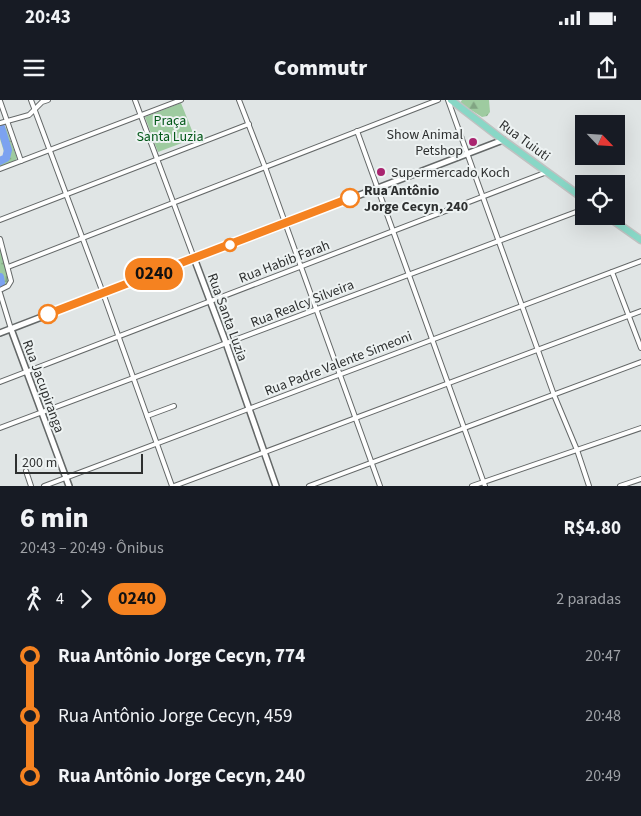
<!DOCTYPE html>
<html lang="pt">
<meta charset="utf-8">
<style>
:root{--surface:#171b24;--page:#242831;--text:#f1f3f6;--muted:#9ea1a6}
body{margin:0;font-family:"Source Sans 3",sans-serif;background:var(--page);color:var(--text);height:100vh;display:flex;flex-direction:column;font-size:19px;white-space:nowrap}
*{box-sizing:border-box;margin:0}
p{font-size:16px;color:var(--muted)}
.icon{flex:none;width:28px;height:28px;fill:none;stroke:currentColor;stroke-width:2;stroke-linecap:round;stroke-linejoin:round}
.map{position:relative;height:386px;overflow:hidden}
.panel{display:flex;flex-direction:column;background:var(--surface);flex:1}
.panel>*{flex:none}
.badge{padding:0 10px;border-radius:16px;font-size:18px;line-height:32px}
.needle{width:32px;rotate:115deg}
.controls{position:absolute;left:575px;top:15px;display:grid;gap:10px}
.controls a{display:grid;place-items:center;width:50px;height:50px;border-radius:0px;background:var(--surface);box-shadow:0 5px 20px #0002;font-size:25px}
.scale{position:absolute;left:15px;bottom:12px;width:128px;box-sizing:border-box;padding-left:5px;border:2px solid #2e3030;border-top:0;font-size:14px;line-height:18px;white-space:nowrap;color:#2e3030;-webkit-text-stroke:4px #edf2f2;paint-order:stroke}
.map>.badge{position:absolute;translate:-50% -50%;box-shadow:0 0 0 2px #fff}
.legs{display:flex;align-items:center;gap:8px;height:55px;padding:0 20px;font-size:16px}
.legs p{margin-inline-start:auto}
.summary{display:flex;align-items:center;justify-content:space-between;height:85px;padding:0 20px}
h1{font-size:28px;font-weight:800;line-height:38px}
ul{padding:0 20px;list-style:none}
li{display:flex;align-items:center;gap:18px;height:60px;font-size:19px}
li i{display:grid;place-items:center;width:8px;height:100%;margin:0 6px;background:currentColor}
li i::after{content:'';width:12px;height:12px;margin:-6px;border:4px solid;border-radius:50%;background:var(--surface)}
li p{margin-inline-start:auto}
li:first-child i{background:linear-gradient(#0000 50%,currentColor 0)}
li:last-child i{background:linear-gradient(currentColor 50%,#0000 0)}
.status{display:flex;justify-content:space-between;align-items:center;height:35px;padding:0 25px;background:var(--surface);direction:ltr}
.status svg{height:14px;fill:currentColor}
header{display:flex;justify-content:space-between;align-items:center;height:65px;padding:0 20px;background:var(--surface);font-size:22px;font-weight:800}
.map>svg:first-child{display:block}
.forest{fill:url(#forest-firs)}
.wetland{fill:url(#wetland-marsh)}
.green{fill:#9ecba0}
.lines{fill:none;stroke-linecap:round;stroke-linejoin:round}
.river{stroke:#7ca2f0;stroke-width:8}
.minor-casing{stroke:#646868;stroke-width:6}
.tertiary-casing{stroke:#646868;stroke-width:8}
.primary-casing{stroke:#c0c1c1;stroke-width:9}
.minor{stroke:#fff;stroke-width:4}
.tertiary{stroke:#fff;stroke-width:5}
.primary{stroke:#88d7c6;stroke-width:6}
.line-1-casing{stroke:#fff;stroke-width:11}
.line-1{stroke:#f58220;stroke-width:8}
.poi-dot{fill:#a9246f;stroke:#edf2f2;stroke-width:2}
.stop-1-dot{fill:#fff;stroke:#f58220;stroke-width:2.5}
.labels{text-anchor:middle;stroke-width:4;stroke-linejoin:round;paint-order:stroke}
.park-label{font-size:14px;fill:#025818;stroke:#edf2f2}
.poi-label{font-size:14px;fill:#2e3030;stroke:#edf2f2;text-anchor:end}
.street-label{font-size:14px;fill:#2e3030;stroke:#edf2f2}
.stop-label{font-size:14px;font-weight:bold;fill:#2e3030;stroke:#edf2f2;text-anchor:start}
</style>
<div class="status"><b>20:43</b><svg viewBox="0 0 49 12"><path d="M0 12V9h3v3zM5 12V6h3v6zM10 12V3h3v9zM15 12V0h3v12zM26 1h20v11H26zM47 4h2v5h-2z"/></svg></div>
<header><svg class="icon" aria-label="menu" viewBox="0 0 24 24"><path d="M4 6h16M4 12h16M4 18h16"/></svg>Commutr<svg class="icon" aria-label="share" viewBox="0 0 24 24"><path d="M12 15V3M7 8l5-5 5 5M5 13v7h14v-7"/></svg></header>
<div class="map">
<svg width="641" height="386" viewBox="0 0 641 386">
<defs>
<pattern id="forest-firs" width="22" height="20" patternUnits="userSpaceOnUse" patternTransform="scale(1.25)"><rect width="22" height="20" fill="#9ecba0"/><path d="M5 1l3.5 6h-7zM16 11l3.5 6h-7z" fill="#81a583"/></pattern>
<pattern id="wetland-marsh" width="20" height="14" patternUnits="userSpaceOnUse" patternTransform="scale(1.25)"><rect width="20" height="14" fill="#9ecba0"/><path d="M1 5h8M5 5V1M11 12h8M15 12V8" fill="none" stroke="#81a583"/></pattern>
</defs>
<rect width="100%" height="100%" fill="#e0e5e5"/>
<path class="forest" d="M462 0H489L490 12 487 16 482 17 460 3Z"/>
<g class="wetland">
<path d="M1 25H4L6 28 17 58C14 64 6 65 0 67V59L5 57V55L0 39Z"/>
<path d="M0 145 10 181 8 184 3 186 1 185 0 181Z"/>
</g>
<path class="green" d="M181 3 195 38 158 52 145 17Z"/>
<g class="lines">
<g class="river">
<path d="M0 24 8 50 6 58 0 61"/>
<path d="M0 177 1 183"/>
</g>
<g class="minor-casing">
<g id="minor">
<path d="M31 0 103 193 172 386"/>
<path d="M135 0 194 158"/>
<path d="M239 0 265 67 380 386"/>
<path d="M448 0 554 295 577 350 589 386"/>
<path d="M0 1 21 61"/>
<path d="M0 23 29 15 42 2 48 0"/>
<path d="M357 31 485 386"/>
<path d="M0 69 181 0"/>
<path d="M0 120 249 24"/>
<path d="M0 139 11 181 8 186 0 190"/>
<path d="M8 167 438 0"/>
<path d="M612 172 641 248"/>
<path d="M0 193 11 229"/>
<path d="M0 282 547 72"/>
<path d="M147 316 174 306"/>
<path d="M0 328 584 109"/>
<path d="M26 371 31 386"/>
<path d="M44 386 641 161"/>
<path d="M174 386 641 211"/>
<path d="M309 386 641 262"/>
<path d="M472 386 641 328"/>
<path d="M620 386 641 379"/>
</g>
</g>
<g class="tertiary-casing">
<g id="tertiary">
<path d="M194 158 226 243 276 386"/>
<path d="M11 229 69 386"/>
<path d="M0 233 503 40"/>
</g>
</g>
<g class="primary-casing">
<g id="primary">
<path d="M451 0 503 40 584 99"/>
<path d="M607 116 641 140"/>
</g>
</g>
<use href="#minor" class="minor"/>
<use href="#tertiary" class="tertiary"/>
<use href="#primary" class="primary"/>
</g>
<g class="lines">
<g class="line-1-casing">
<path id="line-1" d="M48 214 350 98"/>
</g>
<use href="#line-1" class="line-1"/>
</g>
<g class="poi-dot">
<circle cx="473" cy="42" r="5"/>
<circle cx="381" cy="72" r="5"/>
</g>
<g class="stop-1-dot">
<circle cx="350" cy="98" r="9"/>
<circle cx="230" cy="145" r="6"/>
<circle cx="48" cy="214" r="9"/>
</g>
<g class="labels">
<g class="park-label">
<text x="170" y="25">Praça<tspan x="170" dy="16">Santa Luzia</tspan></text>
</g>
<g class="poi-label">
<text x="463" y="39">Show Animal<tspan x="463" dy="16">Petshop</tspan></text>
<text x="391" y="77" text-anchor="start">Supermercado Koch</text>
</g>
<g class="street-label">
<text transform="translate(525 40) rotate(36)" y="5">Rua Tuiuti</text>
<text transform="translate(284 161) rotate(-21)" y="5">Rua Habib Farah</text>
<text transform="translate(302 203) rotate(-21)" y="5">Rua Realcy Silveira</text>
<text transform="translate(228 217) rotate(70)" y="5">Rua Santa Luzia</text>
<text transform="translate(338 263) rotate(-21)" y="5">Rua Padre Valente Simeoni</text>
<text transform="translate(44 286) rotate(70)" y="5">Rua Jacupiranga</text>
</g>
<g class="stop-label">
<text x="364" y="95">Rua Antônio<tspan x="364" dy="16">Jorge Cecyn, 240</tspan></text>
</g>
</g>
</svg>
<div class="controls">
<a><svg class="needle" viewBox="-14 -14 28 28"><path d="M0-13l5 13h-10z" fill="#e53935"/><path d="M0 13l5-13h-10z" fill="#9ea1a6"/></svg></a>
<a><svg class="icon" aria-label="locate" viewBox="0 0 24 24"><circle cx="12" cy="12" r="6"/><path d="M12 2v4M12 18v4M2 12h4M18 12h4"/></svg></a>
</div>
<div class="scale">200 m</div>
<b class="badge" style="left:154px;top:174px;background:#f58220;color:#111">0240</b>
</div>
<section class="panel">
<div class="summary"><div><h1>6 min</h1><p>20:43 – 20:49 · Ônibus</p></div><b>R$4.80</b></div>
<div class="legs"><svg class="icon" aria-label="walk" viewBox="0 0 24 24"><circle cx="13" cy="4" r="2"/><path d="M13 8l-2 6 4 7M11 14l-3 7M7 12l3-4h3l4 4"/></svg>4<svg class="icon" aria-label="forward" viewBox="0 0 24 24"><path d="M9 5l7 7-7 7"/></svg><b class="badge" style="background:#f58220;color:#111">0240</b><p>2 paradas</p></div>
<ul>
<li><i style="color:#f58220"></i><b>Rua Antônio Jorge Cecyn, 774</b><p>20:47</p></li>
<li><i style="color:#f58220"></i><span>Rua Antônio Jorge Cecyn, 459</span><p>20:48</p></li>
<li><i style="color:#f58220"></i><b>Rua Antônio Jorge Cecyn, 240</b><p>20:49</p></li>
</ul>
</section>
